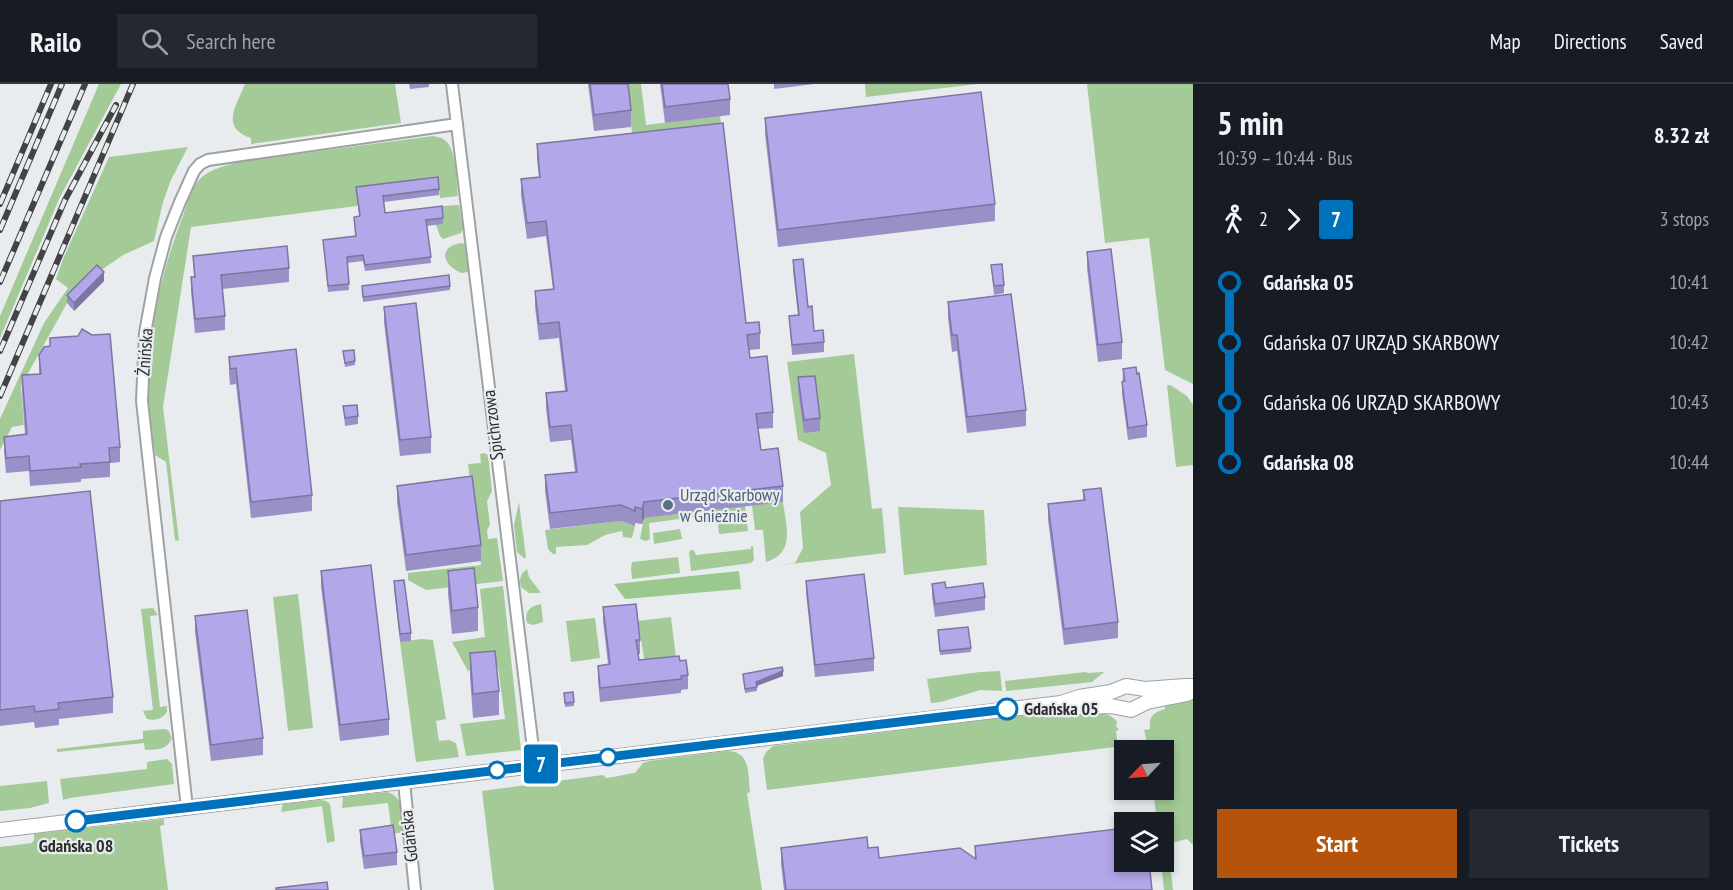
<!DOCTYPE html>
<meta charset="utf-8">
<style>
:root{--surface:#171b24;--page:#242831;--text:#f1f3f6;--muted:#9ea1a6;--line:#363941;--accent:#b45309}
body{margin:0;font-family:"PT Sans Narrow",sans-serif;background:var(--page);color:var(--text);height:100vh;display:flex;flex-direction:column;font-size:22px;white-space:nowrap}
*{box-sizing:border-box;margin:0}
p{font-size:20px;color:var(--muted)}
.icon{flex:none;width:33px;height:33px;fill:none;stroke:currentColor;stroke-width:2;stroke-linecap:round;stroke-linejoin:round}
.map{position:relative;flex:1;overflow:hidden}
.details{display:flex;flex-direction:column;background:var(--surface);width:540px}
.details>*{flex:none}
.badge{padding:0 12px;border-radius:4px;font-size:21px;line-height:39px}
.needle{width:39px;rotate:245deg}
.fabs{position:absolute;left:1114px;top:656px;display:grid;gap:12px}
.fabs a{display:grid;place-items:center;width:60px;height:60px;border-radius:0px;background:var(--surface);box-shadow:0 3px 9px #0003;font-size:30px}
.map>.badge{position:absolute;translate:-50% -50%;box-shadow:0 0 0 3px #fff}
.legs{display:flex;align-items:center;gap:9px;height:66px;padding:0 24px;font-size:20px}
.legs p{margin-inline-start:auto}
.summary{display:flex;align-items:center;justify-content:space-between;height:102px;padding:0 24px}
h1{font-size:33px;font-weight:700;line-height:45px}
.action{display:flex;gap:12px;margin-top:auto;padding:12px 24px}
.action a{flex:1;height:69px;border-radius:0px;background:var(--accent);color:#fff;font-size:24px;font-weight:700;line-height:69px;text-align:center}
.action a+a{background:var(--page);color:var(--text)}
ul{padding:0 24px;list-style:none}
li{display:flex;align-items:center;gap:21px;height:60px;font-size:22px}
li i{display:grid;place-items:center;width:9px;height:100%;margin:0 8px;background:currentColor}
li i::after{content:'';width:15px;height:15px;margin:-8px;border:4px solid;border-radius:50%;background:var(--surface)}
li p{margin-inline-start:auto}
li:first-child i{background:linear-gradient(#0000 50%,currentColor 0)}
li:last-child i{background:linear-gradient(currentColor 50%,#0000 0)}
header{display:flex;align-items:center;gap:36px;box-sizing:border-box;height:84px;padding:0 30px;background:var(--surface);border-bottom:2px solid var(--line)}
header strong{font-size:28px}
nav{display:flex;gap:33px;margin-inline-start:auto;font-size:21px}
.search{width:420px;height:54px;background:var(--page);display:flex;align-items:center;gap:15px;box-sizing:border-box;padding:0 21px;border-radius:0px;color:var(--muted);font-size:22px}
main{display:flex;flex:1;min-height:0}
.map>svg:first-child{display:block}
.green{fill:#a3ca97}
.forest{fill:#9bc88d}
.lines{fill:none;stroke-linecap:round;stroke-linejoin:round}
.minor-casing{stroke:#9fa2a5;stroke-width:14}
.tertiary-casing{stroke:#9fa2a5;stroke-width:16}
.minor{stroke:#fff;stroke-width:10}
.tertiary{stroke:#fff;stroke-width:14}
.rail-casing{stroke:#414344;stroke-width:6}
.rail{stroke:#e9ecef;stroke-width:4;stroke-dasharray:11;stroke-linecap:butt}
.wall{fill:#9990c8}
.shaded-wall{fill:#7d75a2}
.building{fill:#b2a7e8;stroke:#7d75a2;stroke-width:1.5}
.line-1-casing{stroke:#fff;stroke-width:14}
.line-1{stroke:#0072bc;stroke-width:9}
.service-dot{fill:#5c6f8a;stroke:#e9ecef;stroke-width:2}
.stop-1-dot{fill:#fff;stroke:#0072bc;stroke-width:3}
.labels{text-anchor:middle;stroke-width:4.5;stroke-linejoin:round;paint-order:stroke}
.street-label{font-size:18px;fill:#2b2c2d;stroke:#e9ecef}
.service-label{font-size:18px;fill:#4e5e75;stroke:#e9ecef;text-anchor:start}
.stop-label{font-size:18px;font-weight:bold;fill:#2b2c2d;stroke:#e9ecef;text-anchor:start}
</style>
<header>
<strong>Railo</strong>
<div class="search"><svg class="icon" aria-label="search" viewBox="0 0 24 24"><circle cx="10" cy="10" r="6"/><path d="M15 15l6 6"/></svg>Search here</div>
<nav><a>Map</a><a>Directions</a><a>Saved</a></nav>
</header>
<main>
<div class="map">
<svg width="1193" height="806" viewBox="0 0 1193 806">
<rect width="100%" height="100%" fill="#e9ecef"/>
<g class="green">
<path d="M99 0H121L60 113 0 254V232Z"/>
<path d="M245 0H395L401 39 251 60V54C220 44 236 22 245 0Z"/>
<path d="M626 0H641L646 41 720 32 723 54 634 65Z"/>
<path d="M865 0H978L866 13Z"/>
<path d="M1087 0H1193V300L1165 286 1149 154 1105 159Z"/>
<path d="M433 52C436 53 440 53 443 55 457 62 456 97 458 112L440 114 438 99 357 122 191 143 163 323 179 457 175 456 166 378 155 371C151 341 147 310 148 280 150 234 166 175 183 132 187 120 191 104 200 95 209 85 226 82 238 78Z"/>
<path d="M188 63 171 96 163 118 154 157 123 171 97 189 67 219 21 302 24 341 12 343 0 366V335L44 239 68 204 56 195 63 175 109 73Z"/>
<path d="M459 121 463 145 461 149 443 155 440 152 436 141 442 128V122Z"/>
<path d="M461 159 465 160C468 168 470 180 468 188L461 189C443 181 437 163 461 159Z"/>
<path d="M854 270 872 425 882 424 886 469 773 482 795 479 803 464 800 428 831 401 826 369 798 356 787 278Z"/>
<path d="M1167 301H1170L1187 312 1193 321V381L1176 383Z"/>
<path d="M484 369 488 371 492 407 487 417 490 441 487 446 488 455 497 454 503 497 426 506 408 496V489L481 481 468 380 481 379 480 370Z"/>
<path d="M519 418 526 474H524L517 468 514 441Z"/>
<path d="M783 418C786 442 796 469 766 478L763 446H755L752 421Z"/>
<path d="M745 422 748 447 719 450 717 430 649 439 650 455 646 457 640 455 644 434Z"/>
<path d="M898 423 984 426 987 481 904 491Z"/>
<path d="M621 437 635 442 632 454 623 453 622 447 605 451 587 461 556 463V470H553L548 465 545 446Z"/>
<path d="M680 445 682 455 654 460 653 449Z"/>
<path d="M751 462H753L754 476 751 479 691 487 689 468 691 466H694L696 471 751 465Z"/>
<path d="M678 473 680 489 632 495 631 484 632 478Z"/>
<path d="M527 485 529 493 541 509H529L521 503C519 495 520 490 527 485Z"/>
<path d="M503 502 521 666 466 672 460 640 505 635 498 583 468 587 452 558 485 553 480 505Z"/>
<path d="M298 510 313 644 288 647 273 513Z"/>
<path d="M541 520 543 538 533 541 527 539C524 527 530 522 541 520Z"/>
<path d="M153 524 158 531 150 532 160 623 167 622V628C162 635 156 637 147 635L143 627 153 626 141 525Z"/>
<path d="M671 533 677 582 646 586 638 537Z"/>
<path d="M595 534 600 574 571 578 566 537Z"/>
<path d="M421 555 433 556 446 635 436 637 439 657 449 656 456 659 459 673 416 678 400 558Z"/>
<path d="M1000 587 1002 607 980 606 941 618 931 619 927 595 980 588Z"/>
<path d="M1086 588 1088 589 1104 588 1092 598 1006 607 1005 597Z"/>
<path d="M1193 614V761L1187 755 1168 760 1173 806H1164L1161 777H1164V738H1157L1153 705H1164V666H1149L1144 646 1150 645C1148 632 1155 628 1165 625V619Z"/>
<path d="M1048 628 1101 629 1109 631 1117 637 1116 642 1119 646 1116 647 1117 656 1131 661 767 706 763 675 766 668 773 662Z"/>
<path d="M164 645 168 646 172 654C167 667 156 665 145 666L144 659 57 668V665L143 655V647Z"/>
<path d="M727 667C751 667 748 690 750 708L747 709 762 806H494L482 707 603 691 606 694C617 693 625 690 635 689L643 679 649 677Z"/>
<path d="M167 675 172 680 174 700 70 714 63 716 60 695 147 685V678Z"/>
<path d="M47 697 49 719 30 724 0 727V702Z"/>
<path d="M387 708C405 713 403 733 405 748L392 750 388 719 342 724 343 713Z"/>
<path d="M320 716 326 717 330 720 335 757 327 759 322 722 281 728 283 720Z"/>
<path d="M164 735V741L160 742 168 806H0V763L32 759 34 756V750Z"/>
</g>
<path class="forest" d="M739 487 741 505 625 515 614 500Z"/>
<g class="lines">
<g class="minor-casing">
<g id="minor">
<path d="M452 0 535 681"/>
<path d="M404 698 415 806"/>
<path d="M187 724 142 317 145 249 155 194 166 153 180 118 194 87 200 80 208 76 457 40"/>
</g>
</g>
<g class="tertiary-casing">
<g id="tertiary">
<path d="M1063 619 1079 623 1111 622 1131 626 1147 618 1187 610 1193 607"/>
<path d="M0 746 1061 619 1079 613 1111 608 1126 602 1145 605 1185 602H1193"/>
</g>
</g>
<use href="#minor" class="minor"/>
<use href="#tertiary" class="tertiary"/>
<g class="rail-casing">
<g id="rail">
<path d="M0 120 51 0"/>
<path d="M0 146 62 0"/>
<path d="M0 198 85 0"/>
<path d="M0 267 65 116 116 21"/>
<path d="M0 312 133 0"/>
</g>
</g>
<use href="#rail" class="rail"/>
</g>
<g class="wall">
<path d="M409 0H429V3L410 5Z"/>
<path d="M588 0H628L631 26V43L594 47Z"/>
<path d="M660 0H728L730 15V31L665 39Z"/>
<path d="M774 0H814L774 5Z"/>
<path d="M765 34 995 120V137L778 163 765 50Z"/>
<path d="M537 60 746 239 760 249V265L749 266 750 274 773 328V344L758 345 761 366 783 402V418L644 434 642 440 635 439V442L621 437 550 445 545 407V391L575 388 571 356 550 358 546 324V309L565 307 559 254 539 256 535 223V207L553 205 546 152 527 155 521 111V95L539 93 537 76Z"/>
<path d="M356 103 439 105V111L384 118 385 129 443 134V140L427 142 431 179 365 187 363 177 347 179 349 206 328 208 323 156 355 152 354 133 359 132Z"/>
<path d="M1087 168 1122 258V275L1098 278 1087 184Z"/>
<path d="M193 172 289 184V198L222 205 225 232V246L195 249 191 208V193H194Z"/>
<path d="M793 176 808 223 814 247 824 258V268L792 271 789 232 798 231 793 187Z"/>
<path d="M991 181 1004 201V209L994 211Z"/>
<path d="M104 197 74 227 67 219V211Z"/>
<path d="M362 202H450V206L363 218Z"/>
<path d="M948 218 1026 326V342L967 349 957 267 952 268 948 234Z"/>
<path d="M384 223 431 353V369L400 372 384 239Z"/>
<path d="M50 254 120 363V378L110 379V393L81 395V398L30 402 29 387 6 389 4 368V353L25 351 22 307V291L39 290V271L50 262Z"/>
<path d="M343 267 355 277V281L345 283Z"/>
<path d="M229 273 312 411V427L251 434 236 300 230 301 229 289Z"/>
<path d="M1123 285 1137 290 1147 341V353L1128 356 1122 310Z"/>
<path d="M798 293 820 334V347L804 349 798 306Z"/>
<path d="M343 322 358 332V340L345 342Z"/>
<path d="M397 402 481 461V477L406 487 397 418Z"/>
<path d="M1083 406 1118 538V554L1064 561 1048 436V420L1083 416Z"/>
<path d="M0 417 113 613V629L59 635V641L35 644 34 638 0 642Z"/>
<path d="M321 487 389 635V651L340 657 321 503Z"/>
<path d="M448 487 478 523V547L452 550 448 510Z"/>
<path d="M394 497 411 549V557L400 558 394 505Z"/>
<path d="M806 497 874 574V587L815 593 806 509Z"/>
<path d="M932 500 985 513V526L935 533 932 512Z"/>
<path d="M603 523 640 556V570H638L639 576 680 577 688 591V605L681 606V609L600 618 598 596V582L608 580 603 537Z"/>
<path d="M195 532 263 654V671L211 677 195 548Z"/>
<path d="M938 546 971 564V568L940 571Z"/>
<path d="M470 569 499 607V631L473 634 470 593Z"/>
<path d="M743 590 783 592 757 602V607L745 609Z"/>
<path d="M573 608 574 622 565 623 564 609Z"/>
<path d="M360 746 397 768V781L364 785 360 758Z"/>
<path d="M975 762 1152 806H784L781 780V764H868L879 774H975Z"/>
</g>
<g class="shaded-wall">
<path d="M104 188V197L74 227V219Z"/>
<path d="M644 418V434L642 440V425Z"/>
<path d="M783 587V592L756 602V598Z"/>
</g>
<g class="building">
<path d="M590 0H628L631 26 594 31Z"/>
<path d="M662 0H728L730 15 665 23Z"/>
<path d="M981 8 995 120 778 146 765 34Z"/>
<path d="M723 39 746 239 759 238 760 249 747 251 750 274 767 272 773 328 756 330 761 366 778 364 783 402 644 418 642 425 635 423V427L621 421 550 429 545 391 577 388 571 341 550 343 546 309 567 307 559 238 539 240 535 207 554 205 546 137 527 139 521 95 540 93 537 60Z"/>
<path d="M438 93 439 105 383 112 385 129 442 122 443 134 426 136 431 173 365 181 363 171 347 173 349 200 328 202 323 156 356 152 354 133 360 132 356 103Z"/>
<path d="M287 162 289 184 221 191 225 232 195 235 191 193H195L193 172Z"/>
<path d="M1111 165 1122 258 1098 261 1087 168Z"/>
<path d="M803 175 808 223 812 222 814 247 823 246 824 258 792 261 789 232 799 231 793 176Z"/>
<path d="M1002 180 1004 201 994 202 991 181Z"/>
<path d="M97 181 104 188 74 219 67 211Z"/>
<path d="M449 191 450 202 363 213 362 202Z"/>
<path d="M1011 210 1026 326 967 333 957 251H952L948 218Z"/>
<path d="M416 219 431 353 400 356 384 223Z"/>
<path d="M82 245 92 251 110 250 120 363 109 364 110 378 80 380 81 383 30 387 29 372 6 374 4 353 27 350 22 291 41 290 39 271 44 263 50 262V254L78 252Z"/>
<path d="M296 265 312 411 251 418 236 284 230 285 229 273Z"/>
<path d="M354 266 355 277 345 279 343 267Z"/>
<path d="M1136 283 1137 290 1139 289 1147 341 1128 344 1122 298 1125 297 1123 285Z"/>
<path d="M815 292 820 334 804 336 798 293Z"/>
<path d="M357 321 358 332 345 334 343 322Z"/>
<path d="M472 392 481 461 406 471 397 402Z"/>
<path d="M1101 404 1118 538 1064 545 1048 420 1085 416 1083 406Z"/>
<path d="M90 407 113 613 58 619 59 625 35 628 34 622 0 626V417Z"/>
<path d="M371 481 389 635 340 641 321 487Z"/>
<path d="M474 484 478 523 452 527 448 487Z"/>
<path d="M864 490 874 574 815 581 806 497Z"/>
<path d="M404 496 411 549 400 550 394 497Z"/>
<path d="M945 498 946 504 983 499 985 513 935 520 932 500Z"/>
<path d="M636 520 640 556H636L639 576 679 572 680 577 686 576 688 591 681 592V595L600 604 598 582 610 580 603 523Z"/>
<path d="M247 526 263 654 211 661 195 532Z"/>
<path d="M968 543 971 564 940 567 938 546Z"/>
<path d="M495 567 499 607 473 610 470 569Z"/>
<path d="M782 583 783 587 756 598 757 603 745 605 743 590Z"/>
<path d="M573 608 574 618 565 619 564 609Z"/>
<path d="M393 741 397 768 364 772 360 746Z"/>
<path d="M1125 744V777H1149L1152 806H786L781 764 867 753 868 764 878 763 879 774 960 764 976 775 975 762Z"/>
<path d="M327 798 328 806H276V804Z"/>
</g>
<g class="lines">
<g class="line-1-casing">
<path id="line-1" d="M76 737 1007 625"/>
</g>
<use href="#line-1" class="line-1"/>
</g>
<circle class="service-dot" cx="668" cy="421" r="6"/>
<g class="stop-1-dot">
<circle cx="1007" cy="625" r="10"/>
<circle cx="608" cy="673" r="8"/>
<circle cx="497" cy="686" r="8"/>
<circle cx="76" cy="737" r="10"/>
</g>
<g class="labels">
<g class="street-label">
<text transform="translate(145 268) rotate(-86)" y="6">Żnińska</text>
<text transform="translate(493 341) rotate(-97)" y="6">Spichrzowa</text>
<text transform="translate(409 752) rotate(-96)" y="6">Gdańska</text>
</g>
<g class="service-label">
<text x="680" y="417">Urząd Skarbowy<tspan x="680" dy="21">w Gnieźnie</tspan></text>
</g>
<g class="stop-label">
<text x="1024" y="631">Gdańska 05</text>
<text x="76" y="768" text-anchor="middle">Gdańska 08</text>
</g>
</g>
</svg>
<div class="fabs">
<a><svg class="needle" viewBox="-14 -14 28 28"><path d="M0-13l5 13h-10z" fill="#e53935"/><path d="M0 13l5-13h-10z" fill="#9ea1a6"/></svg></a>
<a><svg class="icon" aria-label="layers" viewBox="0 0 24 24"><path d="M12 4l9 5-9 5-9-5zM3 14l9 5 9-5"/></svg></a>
</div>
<b class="badge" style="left:541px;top:680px;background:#0072bc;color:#fff">7</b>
</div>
<section class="details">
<div class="summary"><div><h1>5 min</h1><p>10:39 – 10:44 · Bus</p></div><b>8.32 zł</b></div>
<div class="legs"><svg class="icon" aria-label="walk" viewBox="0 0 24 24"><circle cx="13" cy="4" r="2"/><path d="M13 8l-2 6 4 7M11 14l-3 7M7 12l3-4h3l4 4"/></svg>2<svg class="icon" aria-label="forward" viewBox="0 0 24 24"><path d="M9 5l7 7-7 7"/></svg><b class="badge" style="background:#0072bc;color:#fff">7</b><p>3 stops</p></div>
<ul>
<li><i style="color:#0072bc"></i><b>Gdańska 05</b><p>10:41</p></li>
<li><i style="color:#0072bc"></i><span>Gdańska 07 URZĄD SKARBOWY</span><p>10:42</p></li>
<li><i style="color:#0072bc"></i><span>Gdańska 06 URZĄD SKARBOWY</span><p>10:43</p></li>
<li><i style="color:#0072bc"></i><b>Gdańska 08</b><p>10:44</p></li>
</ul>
<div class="action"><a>Start</a><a>Tickets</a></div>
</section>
</main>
